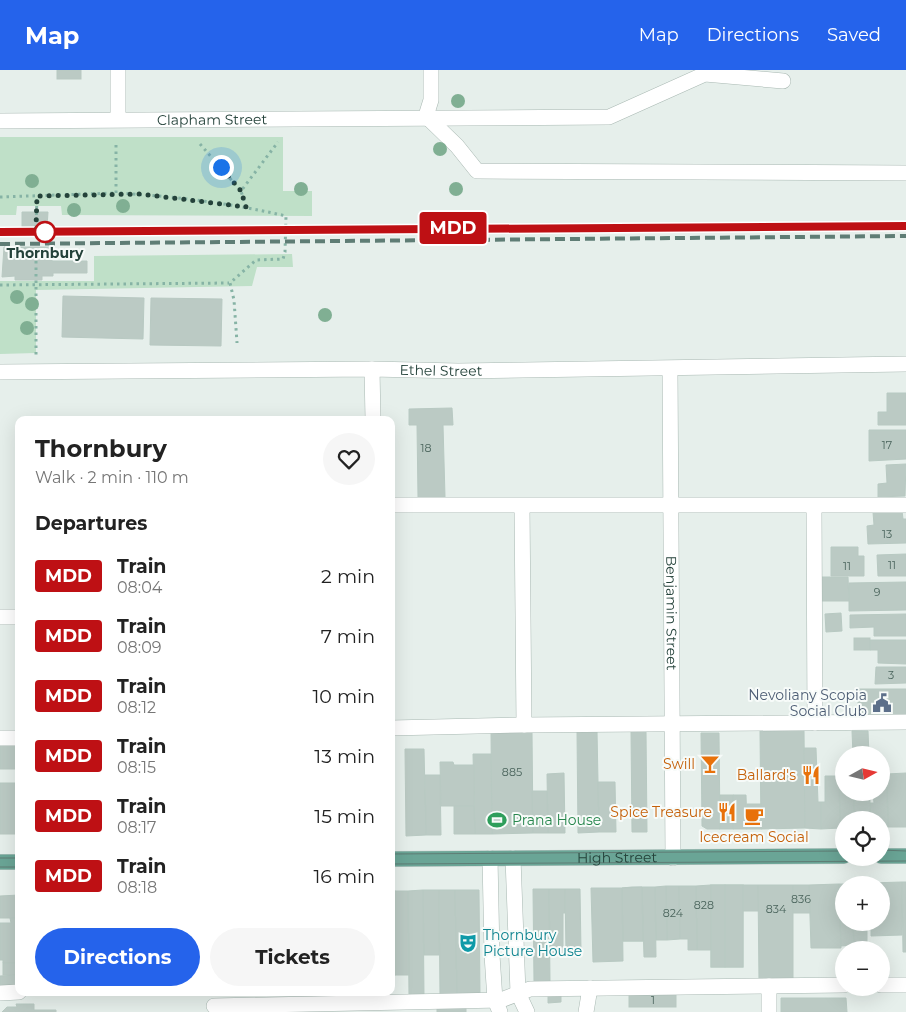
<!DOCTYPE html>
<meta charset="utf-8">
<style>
:root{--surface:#fff;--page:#f6f6f6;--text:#222;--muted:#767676;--accent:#2563eb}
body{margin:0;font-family:Montserrat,sans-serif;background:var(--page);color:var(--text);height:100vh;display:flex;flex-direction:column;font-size:19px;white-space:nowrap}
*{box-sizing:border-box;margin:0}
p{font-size:16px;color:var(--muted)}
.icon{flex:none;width:28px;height:28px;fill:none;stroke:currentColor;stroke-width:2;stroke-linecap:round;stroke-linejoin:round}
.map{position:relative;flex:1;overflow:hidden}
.panel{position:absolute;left:15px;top:346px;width:380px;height:580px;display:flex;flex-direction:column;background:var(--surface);border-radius:10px;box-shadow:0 5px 20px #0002}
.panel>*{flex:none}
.badge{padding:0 10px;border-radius:4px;font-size:18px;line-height:32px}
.needle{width:32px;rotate:82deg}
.controls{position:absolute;left:835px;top:676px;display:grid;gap:10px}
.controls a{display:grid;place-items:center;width:55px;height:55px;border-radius:50%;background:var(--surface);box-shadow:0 5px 20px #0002;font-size:25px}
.you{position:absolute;width:25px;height:25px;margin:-12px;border:4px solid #fff;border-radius:50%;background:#1a73e8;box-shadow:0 0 0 8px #1a73e833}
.map>.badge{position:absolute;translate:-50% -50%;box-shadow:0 0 0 2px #fff}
h2{padding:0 20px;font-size:19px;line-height:45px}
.round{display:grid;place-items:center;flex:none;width:52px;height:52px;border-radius:26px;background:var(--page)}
.head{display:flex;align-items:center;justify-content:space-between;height:85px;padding:0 20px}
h1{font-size:24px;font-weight:700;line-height:38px}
.cta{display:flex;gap:10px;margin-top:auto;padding:10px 20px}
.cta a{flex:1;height:58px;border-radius:30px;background:var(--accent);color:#fff;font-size:20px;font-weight:700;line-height:58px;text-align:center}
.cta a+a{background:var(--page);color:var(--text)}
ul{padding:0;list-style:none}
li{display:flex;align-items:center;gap:15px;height:60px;padding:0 20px}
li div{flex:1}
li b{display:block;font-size:19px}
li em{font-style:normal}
li .badge{min-width:55px;font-weight:700;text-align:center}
header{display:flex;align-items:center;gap:30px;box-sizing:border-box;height:70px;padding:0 25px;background:var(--accent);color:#fff}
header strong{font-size:24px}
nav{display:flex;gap:28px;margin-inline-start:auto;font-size:18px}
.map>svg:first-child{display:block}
.green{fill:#bfe0c8}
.building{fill:#bbcac4;stroke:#b8c9c2}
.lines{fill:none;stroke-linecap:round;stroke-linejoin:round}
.minor-casing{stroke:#a8b8b2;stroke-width:16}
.major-casing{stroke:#c2cac8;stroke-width:16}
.path{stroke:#86b3a5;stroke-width:3;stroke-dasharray:2.5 4;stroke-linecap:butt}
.minor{stroke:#fff;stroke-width:15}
.major{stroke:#6aa596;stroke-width:15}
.tram{stroke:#5f7d75;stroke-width:1}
.rail{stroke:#5f7d75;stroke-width:4;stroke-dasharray:10 5;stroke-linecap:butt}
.tree{fill:#80af93}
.line-casing{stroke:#fff;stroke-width:11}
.line{stroke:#be1014;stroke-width:8}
.walk{stroke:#24423a;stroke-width:5;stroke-dasharray:0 9}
.stop-dot{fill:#fff;stroke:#be1014;stroke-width:2.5}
.labels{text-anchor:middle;stroke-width:4;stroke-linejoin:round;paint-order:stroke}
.number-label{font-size:11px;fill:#4a645c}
.street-label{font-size:14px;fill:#24423a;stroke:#f7fbf9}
.stop-label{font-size:14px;font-weight:bold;fill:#24423a;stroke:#f7fbf9}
.service-label{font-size:14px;fill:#4e5e75;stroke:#f7fbf9;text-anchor:end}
.food-label{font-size:14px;fill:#c56008;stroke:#f7fbf9;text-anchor:end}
.leisure-label{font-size:14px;fill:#27864d;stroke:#f7fbf9;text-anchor:start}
.culture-label{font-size:14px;fill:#0d838f;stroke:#f7fbf9;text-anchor:start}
</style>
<header>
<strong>Map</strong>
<nav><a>Map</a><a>Directions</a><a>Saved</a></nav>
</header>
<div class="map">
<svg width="906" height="942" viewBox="0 0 906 942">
<rect width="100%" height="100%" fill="#e6efeb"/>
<g class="green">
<path d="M0 67H283V121H312V146L62 145 61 136H17L16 145H0Z"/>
<path d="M292 184 293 197H257L252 216 36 220V283L0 284V211H94V186Z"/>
</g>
<g class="building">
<rect x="57" y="0" width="24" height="9"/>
<path d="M22 142H48L47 157H22Z"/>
<path d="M4 177H51L52 191H87V203H53V206H42V210H15V206L2 207Z"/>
<path d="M63 226 144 228 143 269 62 267Z"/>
<path d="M151 228 222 229 221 276 150 275Z"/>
<path d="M887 323H906V355H878V342H887Z"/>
<path d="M452 338 453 355H443L445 427H418L417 355H409V339Z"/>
<path d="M869 360H906V389L869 391Z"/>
<path d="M906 394 905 426 878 427V414L887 413 886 395Z"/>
<path d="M902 441 903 449H906V473L868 474 867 456 874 455 873 442Z"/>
<path d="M831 477H858V486H864V506H831Z"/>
<path d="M906 484V506H878L877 485Z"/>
<path d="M819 507H848L849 531H820Z"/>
<path d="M906 512V540L849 541V513Z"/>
<path d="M841 543 842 561 826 562 825 544Z"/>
<path d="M906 544V566H874V557L850 558V545Z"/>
<rect x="854" y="568" width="16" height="12"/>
<path d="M870 570H906V594L878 593V580H870Z"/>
<path d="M876 597H906V613L875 614Z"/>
<rect x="858" y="619" width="48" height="29"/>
<path d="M804 660 805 758 761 759 760 661Z"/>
<path d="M577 661H597L599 762 578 763Z"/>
<path d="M631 661H646L647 762H632Z"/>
<path d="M852 661H868L869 685H853Z"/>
<path d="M491 662H532L533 763 492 764Z"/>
<path d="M701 663H719L720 759H707L702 756Z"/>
<rect x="0" y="674" width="19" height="25"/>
<path d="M804 678H816L818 732H821V759L805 758Z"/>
<path d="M405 679H424L426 765 406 766Z"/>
<path d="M473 684H491L492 764H475Z"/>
<path d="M440 692H453L454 695H474V736H441Z"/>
<path d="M839 692H844V722H854V750H844V758H840Z"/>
<path d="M564 703 565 763H548L547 704Z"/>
<path d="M906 703V757H888L887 704Z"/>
<path d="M425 705H440L441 765H426Z"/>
<path d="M825 706H839L840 758 821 759V732H825Z"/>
<path d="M598 712H615L616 762H599Z"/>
<rect x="0" y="713" width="19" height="51"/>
<path d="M881 717H887L888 757H881V750H870V733H874L873 722H881Z"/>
<path d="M532 721H547L548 763H533Z"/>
<rect x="854" y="722" width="16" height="28"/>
<rect x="720" y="725" width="13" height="34"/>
<path d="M733 725H746L747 759H733Z"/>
<rect x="747" y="734" width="14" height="25"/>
<path d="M454 736H474L475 764H454Z"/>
<path d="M902 812V865L871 866V852H881V815H870V813Z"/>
<path d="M902 812H906V882H903Z"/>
<path d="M839 814 841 878H811L809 815Z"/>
<path d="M839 814H852L844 815V852H853L854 875 841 876Z"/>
<rect x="711" y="815" width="14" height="82"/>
<path d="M711 815V880H697L696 816Z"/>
<rect x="711" y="815" width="32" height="82"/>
<rect x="725" y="815" width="18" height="82"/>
<path d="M743 815H758L759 841H743Z"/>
<path d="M758 815H793V911L759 912Z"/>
<path d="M793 815H809L810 843H793Z"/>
<path d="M666 816H679L680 869 667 870Z"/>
<path d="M666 816 667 870H656L655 817Z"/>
<path d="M679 816H696L697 880H688V869H680Z"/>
<path d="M632 817H642L643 871H634Z"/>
<path d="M632 817 634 871H623L622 818Z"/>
<path d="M642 817H655L656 887H644Z"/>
<path d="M642 817 643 871H623L622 818Z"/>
<path d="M591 818H622L623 891 593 892Z"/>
<path d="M533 819H549L550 912H534Z"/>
<path d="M549 819H565V843H563V883H550Z"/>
<path d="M565 819H580L581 882H566Z"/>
<path d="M423 820H439V885H424Z"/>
<path d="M423 820 424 927H409L408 821Z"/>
<path d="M439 820H455L457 926H440Z"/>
<path d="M455 820H479L480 926H457Z"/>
<rect x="391" y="821" width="4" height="84"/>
<path d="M395 821H408L409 905H395Z"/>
<path d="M19 825V848H0V826Z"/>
<path d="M10 848H19V893H3V890H0V853H11Z"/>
<path d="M853 852H867V880H859L854 875Z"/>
<rect x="3" y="893" width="16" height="12"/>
<path d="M19 905V920H0V906Z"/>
<rect x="629" y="922" width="47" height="15"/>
<path d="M548 923H561V932L548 933Z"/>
<path d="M781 928H846L847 942H781Z"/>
<path d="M16 934H34V940H56V942H2L7 937H17Z"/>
<rect x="437" y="937" width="29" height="5"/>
</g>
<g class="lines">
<g class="minor-casing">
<g id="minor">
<path d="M118 0V49"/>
<path d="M426 46 457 76 477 101 906 103"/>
<path d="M426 46 431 30V0"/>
<path id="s1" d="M0 51 609 47 705 4 783 11"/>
<path d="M372 299 373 350"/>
<path id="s2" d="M670 299 673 788"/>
<path id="s3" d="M0 302 372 299 458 301 906 294"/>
<path d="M391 435H906"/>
<path d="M522 436 524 655 906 652"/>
<path d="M814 437 815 653"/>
<path d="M0 547H19"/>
<path d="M391 658 524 655"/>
<path d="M0 668H19"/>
<path d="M490 788 492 885 495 930 500 942"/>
<path d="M513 788 518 923 527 942"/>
<path d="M881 915H906"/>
<path d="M769 916V942"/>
<path d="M0 923 19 922"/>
<path d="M214 936 501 930 530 919 844 915"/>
<path d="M586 942 590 918"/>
</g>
</g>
<g class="major-casing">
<g id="major">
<path d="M881 786H906"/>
<path id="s4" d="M391 789 844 786"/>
<path d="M0 792H19"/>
</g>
</g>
<g class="path">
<path d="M200 74 241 121"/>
<path d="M116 75V123C173 126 230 133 286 146L285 182 283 189 256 190 230 213 234 230 237 273"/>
<path d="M0 127 116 123"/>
<path d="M246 137 241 121 278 72"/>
<path d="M36 158 37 126"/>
<path d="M36 178V287"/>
<path d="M0 215 229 213"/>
</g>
<use href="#minor" class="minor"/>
<use href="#major" class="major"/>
<g class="tram">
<path d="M881 780 906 781"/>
<path d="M391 784 844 781"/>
<path d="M0 788H19"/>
<path d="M391 794 906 791"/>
<path d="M0 797H19"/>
</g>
<g class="rail">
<path d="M0 162 906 156"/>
<path d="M0 174 906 166"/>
</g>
</g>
<g class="tree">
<circle cx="458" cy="31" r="7"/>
<circle cx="440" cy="79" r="7"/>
<circle cx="32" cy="111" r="7"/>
<circle cx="301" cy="119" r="7"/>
<circle cx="456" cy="119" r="7"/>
<circle cx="123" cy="136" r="7"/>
<circle cx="74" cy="140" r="7"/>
<circle cx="17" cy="227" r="7"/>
<circle cx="32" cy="234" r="7"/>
<circle cx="325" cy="245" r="7"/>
<circle cx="27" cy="258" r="7"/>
</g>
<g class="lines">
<g class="line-casing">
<path id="line" d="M0 162 906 156"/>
</g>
<use href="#line" class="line"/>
<path class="walk" d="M45 162 36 158 37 126 140 124 246 137 241 121 221 97"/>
</g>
<defs>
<g id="civic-bare" transform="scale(1.5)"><path d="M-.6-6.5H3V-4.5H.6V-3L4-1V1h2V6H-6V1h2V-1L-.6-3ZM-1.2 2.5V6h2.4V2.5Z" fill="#5c6f8a" stroke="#f7fbf9" stroke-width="2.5" paint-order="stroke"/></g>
<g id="bar-bare" transform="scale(1.5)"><path d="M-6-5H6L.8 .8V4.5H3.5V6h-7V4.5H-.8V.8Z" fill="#e8710a" stroke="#f7fbf9" stroke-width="2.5" paint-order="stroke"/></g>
<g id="restaurant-bare" transform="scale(1.5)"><path d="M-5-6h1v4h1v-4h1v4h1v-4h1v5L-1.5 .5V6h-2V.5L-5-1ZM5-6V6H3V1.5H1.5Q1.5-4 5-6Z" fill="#e8710a" stroke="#f7fbf9" stroke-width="2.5" paint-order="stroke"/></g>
<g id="cafe-bare" transform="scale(1.5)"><path d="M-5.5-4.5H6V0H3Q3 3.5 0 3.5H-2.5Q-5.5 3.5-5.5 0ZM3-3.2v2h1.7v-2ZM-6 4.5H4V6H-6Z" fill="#e8710a" stroke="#f7fbf9" stroke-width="2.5" paint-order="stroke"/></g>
<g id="stadium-bare" transform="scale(1.5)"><path d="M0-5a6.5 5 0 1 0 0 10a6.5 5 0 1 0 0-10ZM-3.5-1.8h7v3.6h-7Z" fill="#2e9e5b" stroke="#f7fbf9" stroke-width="2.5" paint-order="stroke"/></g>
<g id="theatre-bare" transform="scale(1.5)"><path d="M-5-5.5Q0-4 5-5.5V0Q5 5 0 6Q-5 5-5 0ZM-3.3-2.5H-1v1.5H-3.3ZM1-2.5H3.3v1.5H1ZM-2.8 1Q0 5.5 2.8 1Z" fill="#0f9aa8" stroke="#f7fbf9" stroke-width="2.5" paint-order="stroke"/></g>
</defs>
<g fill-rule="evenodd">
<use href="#civic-bare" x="882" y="633"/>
<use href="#bar-bare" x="710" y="694"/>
<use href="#restaurant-bare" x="811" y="705"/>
<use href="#restaurant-bare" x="727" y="742"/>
<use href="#cafe-bare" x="754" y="746"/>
<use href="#stadium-bare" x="497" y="750"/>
<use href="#theatre-bare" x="468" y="873"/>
</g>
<circle class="stop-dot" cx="45" cy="162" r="10"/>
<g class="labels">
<g class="number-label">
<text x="887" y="379">17</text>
<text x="426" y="382">18</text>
<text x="887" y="468">13</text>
<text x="892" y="499">11</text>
<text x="847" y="500">11</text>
<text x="877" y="526">9</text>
<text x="891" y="609">3</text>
<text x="512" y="706">885</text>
<text x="801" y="833">836</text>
<text x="704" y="839">828</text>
<text x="776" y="843">834</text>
<text x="673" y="847">824</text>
<text x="653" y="934">1</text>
</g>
<g class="street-label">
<text dy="5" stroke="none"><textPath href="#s1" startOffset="212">Clapham Street</textPath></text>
<text dy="5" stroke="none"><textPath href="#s3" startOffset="441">Ethel Street</textPath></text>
<text dy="5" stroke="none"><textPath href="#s2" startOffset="244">Benjamin Street</textPath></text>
<text dy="5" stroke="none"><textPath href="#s4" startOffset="226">High Street</textPath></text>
</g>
<g class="stop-label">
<text x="45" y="188">Thornbury</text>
</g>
<g class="service-label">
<text x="867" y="630">Nevoliany Scopia<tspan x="867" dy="16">Social Club</tspan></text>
</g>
<g class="food-label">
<text x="695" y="699">Swill</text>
<text x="796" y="710">Ballard's</text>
<text x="712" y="747">Spice Treasure</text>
<text x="754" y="772" text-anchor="middle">Icecream Social</text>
</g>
<g class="leisure-label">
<text x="512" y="755">Prana House</text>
</g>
<g class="culture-label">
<text x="483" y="870">Thornbury<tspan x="483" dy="16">Picture House</tspan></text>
</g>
</g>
</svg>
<div class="controls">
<a><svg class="needle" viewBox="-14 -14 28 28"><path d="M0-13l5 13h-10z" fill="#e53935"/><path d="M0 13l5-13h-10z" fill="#767676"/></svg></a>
<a><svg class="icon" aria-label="locate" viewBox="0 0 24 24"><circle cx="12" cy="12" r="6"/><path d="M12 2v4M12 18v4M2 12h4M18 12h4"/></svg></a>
<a>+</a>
<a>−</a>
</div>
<div class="you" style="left:221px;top:97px"></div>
<b class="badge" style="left:453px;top:158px;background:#be1014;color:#fff">MDD</b>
<section class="panel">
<div class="head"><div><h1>Thornbury</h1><p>Walk · 2 min · 110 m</p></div><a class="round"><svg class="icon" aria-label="heart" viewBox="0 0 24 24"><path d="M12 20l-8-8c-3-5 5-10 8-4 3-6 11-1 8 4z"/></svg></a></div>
<h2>Departures</h2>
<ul>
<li><span class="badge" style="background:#be1014;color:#fff">MDD</span><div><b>Train</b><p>08:04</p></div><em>2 min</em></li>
<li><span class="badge" style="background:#be1014;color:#fff">MDD</span><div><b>Train</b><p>08:09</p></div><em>7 min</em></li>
<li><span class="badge" style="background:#be1014;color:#fff">MDD</span><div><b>Train</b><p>08:12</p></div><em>10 min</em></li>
<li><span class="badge" style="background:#be1014;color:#fff">MDD</span><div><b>Train</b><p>08:15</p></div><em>13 min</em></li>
<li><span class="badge" style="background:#be1014;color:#fff">MDD</span><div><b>Train</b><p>08:17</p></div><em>15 min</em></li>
<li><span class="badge" style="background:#be1014;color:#fff">MDD</span><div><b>Train</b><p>08:18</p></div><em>16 min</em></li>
</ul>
<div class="cta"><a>Directions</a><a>Tickets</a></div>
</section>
</div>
